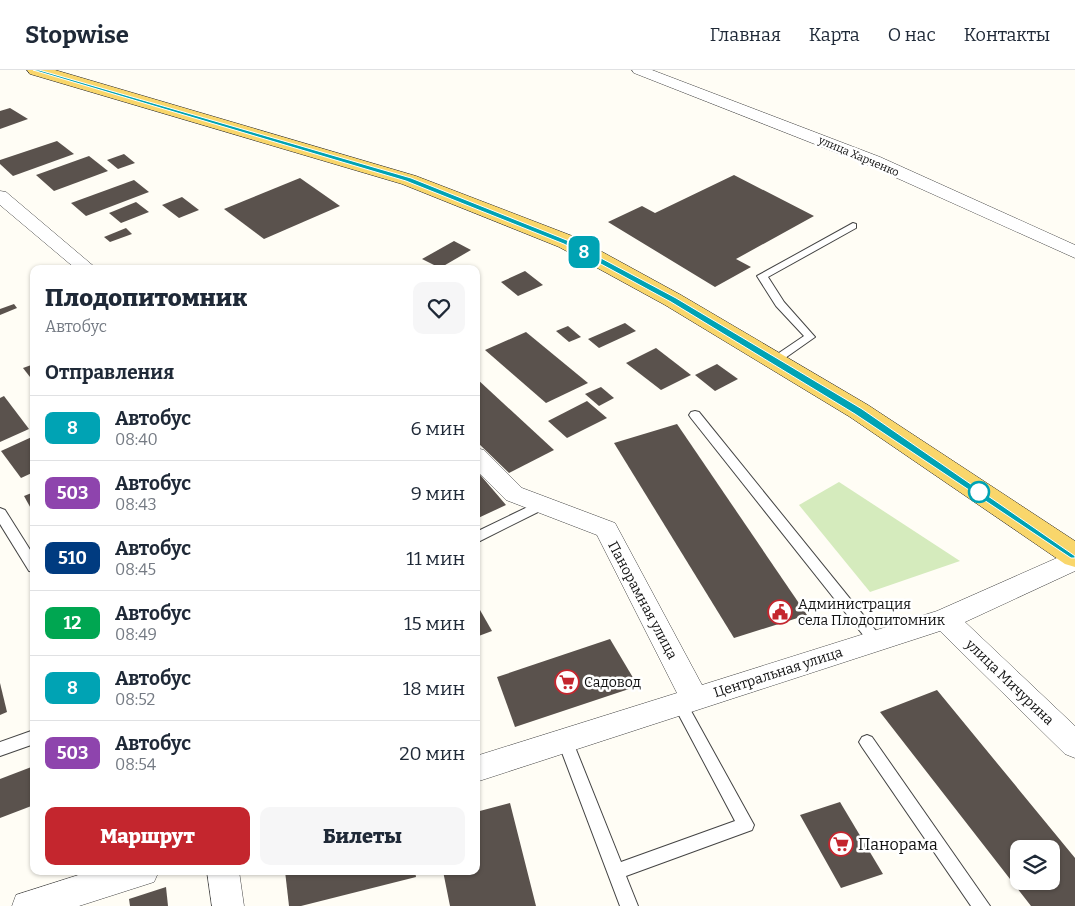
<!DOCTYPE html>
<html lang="ru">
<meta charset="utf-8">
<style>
:root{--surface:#fff;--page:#f6f6f7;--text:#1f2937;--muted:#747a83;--line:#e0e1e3;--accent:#c4262e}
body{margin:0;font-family:Bitter,serif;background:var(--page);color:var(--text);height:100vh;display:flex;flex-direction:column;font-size:19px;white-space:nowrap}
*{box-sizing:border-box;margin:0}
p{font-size:16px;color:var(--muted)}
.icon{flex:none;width:28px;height:28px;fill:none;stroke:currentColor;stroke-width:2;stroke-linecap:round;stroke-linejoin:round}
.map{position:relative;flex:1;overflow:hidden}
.details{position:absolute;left:30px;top:195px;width:450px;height:610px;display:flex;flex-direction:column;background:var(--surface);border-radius:10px;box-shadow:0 1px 4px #0004}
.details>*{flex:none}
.badge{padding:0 10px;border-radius:8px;font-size:18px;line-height:32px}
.controls{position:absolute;left:1010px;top:770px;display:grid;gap:10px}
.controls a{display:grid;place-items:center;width:50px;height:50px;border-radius:10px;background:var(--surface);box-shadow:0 1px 4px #0004;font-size:25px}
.map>.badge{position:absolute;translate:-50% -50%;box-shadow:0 0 0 2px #fff}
h2{padding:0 15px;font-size:19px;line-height:45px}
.round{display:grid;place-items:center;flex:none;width:52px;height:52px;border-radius:10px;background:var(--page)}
.summary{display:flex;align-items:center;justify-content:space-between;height:85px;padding:0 15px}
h1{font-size:24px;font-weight:800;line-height:38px}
.cta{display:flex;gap:10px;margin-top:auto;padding:10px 15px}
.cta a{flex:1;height:58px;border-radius:10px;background:var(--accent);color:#fff;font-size:20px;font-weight:800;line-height:58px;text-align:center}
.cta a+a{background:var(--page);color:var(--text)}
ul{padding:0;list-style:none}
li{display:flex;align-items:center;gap:15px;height:65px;padding:0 15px;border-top:1px solid var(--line)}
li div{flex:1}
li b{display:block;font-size:19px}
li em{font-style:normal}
li .badge{min-width:55px;font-weight:700;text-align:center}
header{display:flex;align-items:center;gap:30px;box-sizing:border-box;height:70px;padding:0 25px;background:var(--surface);border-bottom:1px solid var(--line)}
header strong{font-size:24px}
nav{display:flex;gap:28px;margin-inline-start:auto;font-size:18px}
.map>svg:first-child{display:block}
.green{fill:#d5ebbd}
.building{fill:#5a524d;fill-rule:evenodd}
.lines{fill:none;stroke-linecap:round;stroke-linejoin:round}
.service-casing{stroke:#444;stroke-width:2}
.minor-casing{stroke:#444;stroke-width:1}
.primary-casing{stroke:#222;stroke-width:1}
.service{fill:#fff;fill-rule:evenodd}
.minor{fill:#fff;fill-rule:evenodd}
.primary{fill:#f9d66b;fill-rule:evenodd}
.line{fill:#00a3b4;stroke:#fff}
.stop-dot{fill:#fff;stroke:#00a3b4;stroke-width:2.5}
.labels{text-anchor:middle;stroke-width:5;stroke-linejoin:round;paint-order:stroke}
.far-street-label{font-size:11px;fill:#111;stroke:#fff}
.street-label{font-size:14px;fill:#111;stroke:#fff}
.poi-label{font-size:14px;fill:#111;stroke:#fff;text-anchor:start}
.near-poi-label{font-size:16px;fill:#111;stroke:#fff;text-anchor:start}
</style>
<header>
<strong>Stopwise</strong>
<nav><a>Главная</a><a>Карта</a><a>О нас</a><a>Контакты</a></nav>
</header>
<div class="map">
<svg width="1075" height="836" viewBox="0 0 1075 836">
<rect width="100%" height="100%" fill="#fffdf5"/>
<path class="green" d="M839 412 960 491 870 522 799 435Z"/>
<g class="building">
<path d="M10 38 28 49 0 59V41Z"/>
<path d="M57 71 74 84 13 106 0 94V90Z"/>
<path d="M124 84 135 93 118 99 107 90Z"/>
<path d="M89 86 108 101 54 121 36 105Z"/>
<path d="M734 105 814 146 736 189 751 197 715 217 608 152 642 136 655 143Z"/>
<path d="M300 108 340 136 264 169 224 139Z"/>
<path d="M134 110 149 122 86 146 71 133Z"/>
<path d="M182 127 199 140 179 148 162 135Z"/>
<path d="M136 132 149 142 121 153 109 143Z"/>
<path d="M126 158 132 164 110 172 104 167Z"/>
<path d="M454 171 471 180 440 198 422 189Z"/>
<path d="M525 201 543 215 518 226 501 212Z"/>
<path d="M14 234 17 238 0 245V239Z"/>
<path d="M625 253 636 261 599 278 588 269Z"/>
<path d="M568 256 581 267 569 272 556 261Z"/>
<path d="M526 262 588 313 546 333 485 280Z"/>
<path d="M656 278 691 305 661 320 626 293Z"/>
<path d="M34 294V306L30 307 23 298Z"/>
<path d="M717 294 738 309 715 321 695 305Z"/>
<path d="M476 308 554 380 509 403 476 371Z"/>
<path d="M601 317 614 328 599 336 585 324Z"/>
<path d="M4 326 29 359 0 372V328Z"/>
<path d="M587 331 607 348 567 368 548 351Z"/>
<path d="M677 354 807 545 734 568 614 373Z"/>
<path d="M34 366V402L21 408 1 381Z"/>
<path d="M476 400 506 435 476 449Z"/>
<path d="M34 422V444L24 426Z"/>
<path d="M476 533 492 561 476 567Z"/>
<path d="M610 569 638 616 515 657 497 607Z"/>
<path d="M0 613 7 642 0 645Z"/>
<path d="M937 620 1075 788V836H1031L880 642ZM1019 779H1051V811H1019Z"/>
<path d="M34 696V735L0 748V709Z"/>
<path d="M840 732 883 804 841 818 800 745Z"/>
<path d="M510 733 536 836H450L443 801H476V742Z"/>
<path d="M285 801H415L416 807 301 836H289Z"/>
<path d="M166 817 168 836H130L129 829Z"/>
</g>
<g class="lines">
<g class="service-casing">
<g id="service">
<path d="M853 153 856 154V158L768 207 784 232 815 267 778 293H770L768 291 770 289 804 266 776 236 757 206Z"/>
<path d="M695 341 699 342 881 567 883 571 881 575 876 577 871 575 691 348 689 345 691 342Z"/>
<path d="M542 430 546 432 548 435 546 438 476 473V462Z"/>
<path d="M0 438 5 440 34 486V502L29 501 0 454Z"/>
<path d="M680 628 685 630 754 755 752 760 626 806 638 836H620L558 672 561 667 566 665 571 667 621 792 735 751 673 634 675 630Z"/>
<path d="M34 660V674L0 686V672Z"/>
<path d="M867 665 872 667 990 836H971L862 677 859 672 862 667Z"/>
</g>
</g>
<g class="minor-casing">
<g id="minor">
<path d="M632 0H652L880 87 1075 175V188L868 95 634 3Z"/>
<path d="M0 121 6 122 97 199H76L0 135Z"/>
<path d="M476 378 484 380 522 418 615 453 702 615 937 541 1075 480V501L965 552 1075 656V688L1065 684 940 561 476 712V686L677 623 597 465 506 430 476 400Z"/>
<path d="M91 801H159L154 812 79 836H12L16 825Z"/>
<path d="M207 801H239L244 836H212Z"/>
</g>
</g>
<g class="primary-casing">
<path id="primary" d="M27 0H55L416 106 575 167 681 225 868 335 1075 471V497L1065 494 850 347 665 235 559 177 402 114 30 4Z"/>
</g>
<use href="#service" class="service"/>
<use href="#minor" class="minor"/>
<use href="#primary" class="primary"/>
</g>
<path class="line" d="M33 0H39L411 108 569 171 676 228 862 339 1075 486V488H1071L855 344 671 232 564 174 406 111Z"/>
<defs>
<g id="civic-ring" transform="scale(1.25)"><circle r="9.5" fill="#fff" stroke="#c4262e" stroke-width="1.5"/><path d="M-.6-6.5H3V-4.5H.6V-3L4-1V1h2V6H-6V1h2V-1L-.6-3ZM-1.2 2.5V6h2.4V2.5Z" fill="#c4262e"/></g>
<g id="supermarket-ring" transform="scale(1.25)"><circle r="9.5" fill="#fff" stroke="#c4262e" stroke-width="1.5"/><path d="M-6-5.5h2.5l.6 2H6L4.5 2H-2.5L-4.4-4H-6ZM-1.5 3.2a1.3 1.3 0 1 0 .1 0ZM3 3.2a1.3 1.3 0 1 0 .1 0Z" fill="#c4262e"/></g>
</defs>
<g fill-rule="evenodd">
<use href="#civic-ring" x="780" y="542"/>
<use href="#supermarket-ring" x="567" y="612"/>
<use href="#supermarket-ring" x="841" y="774"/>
</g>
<circle class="stop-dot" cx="979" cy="422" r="10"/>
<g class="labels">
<g class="far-street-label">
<text transform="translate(859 86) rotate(23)" y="4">улица Харченко</text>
</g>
<g class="street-label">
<text transform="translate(643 530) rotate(62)" y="5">Панорамная улица</text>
<text transform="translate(778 602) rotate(-18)" y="5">Центральная улица</text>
<text transform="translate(1010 612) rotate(44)" y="5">улица Мичурина</text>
</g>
<g class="poi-label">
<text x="798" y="539">Администрация<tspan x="798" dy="16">села Плодопитомник</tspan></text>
<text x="584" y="617">Садовод</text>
</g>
<g class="near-poi-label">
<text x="858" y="780">Панорама</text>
</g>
</g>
</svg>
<div class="controls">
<a><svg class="icon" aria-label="layers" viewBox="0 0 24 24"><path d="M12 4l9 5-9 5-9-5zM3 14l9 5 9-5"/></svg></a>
</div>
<b class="badge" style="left:584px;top:182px;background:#00a3b4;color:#fff">8</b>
<section class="details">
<div class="summary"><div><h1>Плодопитомник</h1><p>Автобус</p></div><a class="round"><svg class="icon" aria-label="heart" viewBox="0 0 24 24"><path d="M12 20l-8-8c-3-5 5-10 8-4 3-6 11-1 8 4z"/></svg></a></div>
<h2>Отправления</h2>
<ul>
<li><span class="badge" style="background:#00a3b4;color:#fff">8</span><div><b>Автобус</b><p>08:40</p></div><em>6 мин</em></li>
<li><span class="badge" style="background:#8e44ad;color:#fff">503</span><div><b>Автобус</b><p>08:43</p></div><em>9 мин</em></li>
<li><span class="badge" style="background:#003b80;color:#fff">510</span><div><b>Автобус</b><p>08:45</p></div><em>11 мин</em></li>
<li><span class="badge" style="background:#00a651;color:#fff">12</span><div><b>Автобус</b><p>08:49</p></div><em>15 мин</em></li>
<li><span class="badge" style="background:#00a3b4;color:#fff">8</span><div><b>Автобус</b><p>08:52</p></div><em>18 мин</em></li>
<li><span class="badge" style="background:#8e44ad;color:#fff">503</span><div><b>Автобус</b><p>08:54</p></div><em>20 мин</em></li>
</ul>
<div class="cta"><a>Маршрут</a><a>Билеты</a></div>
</section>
</div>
